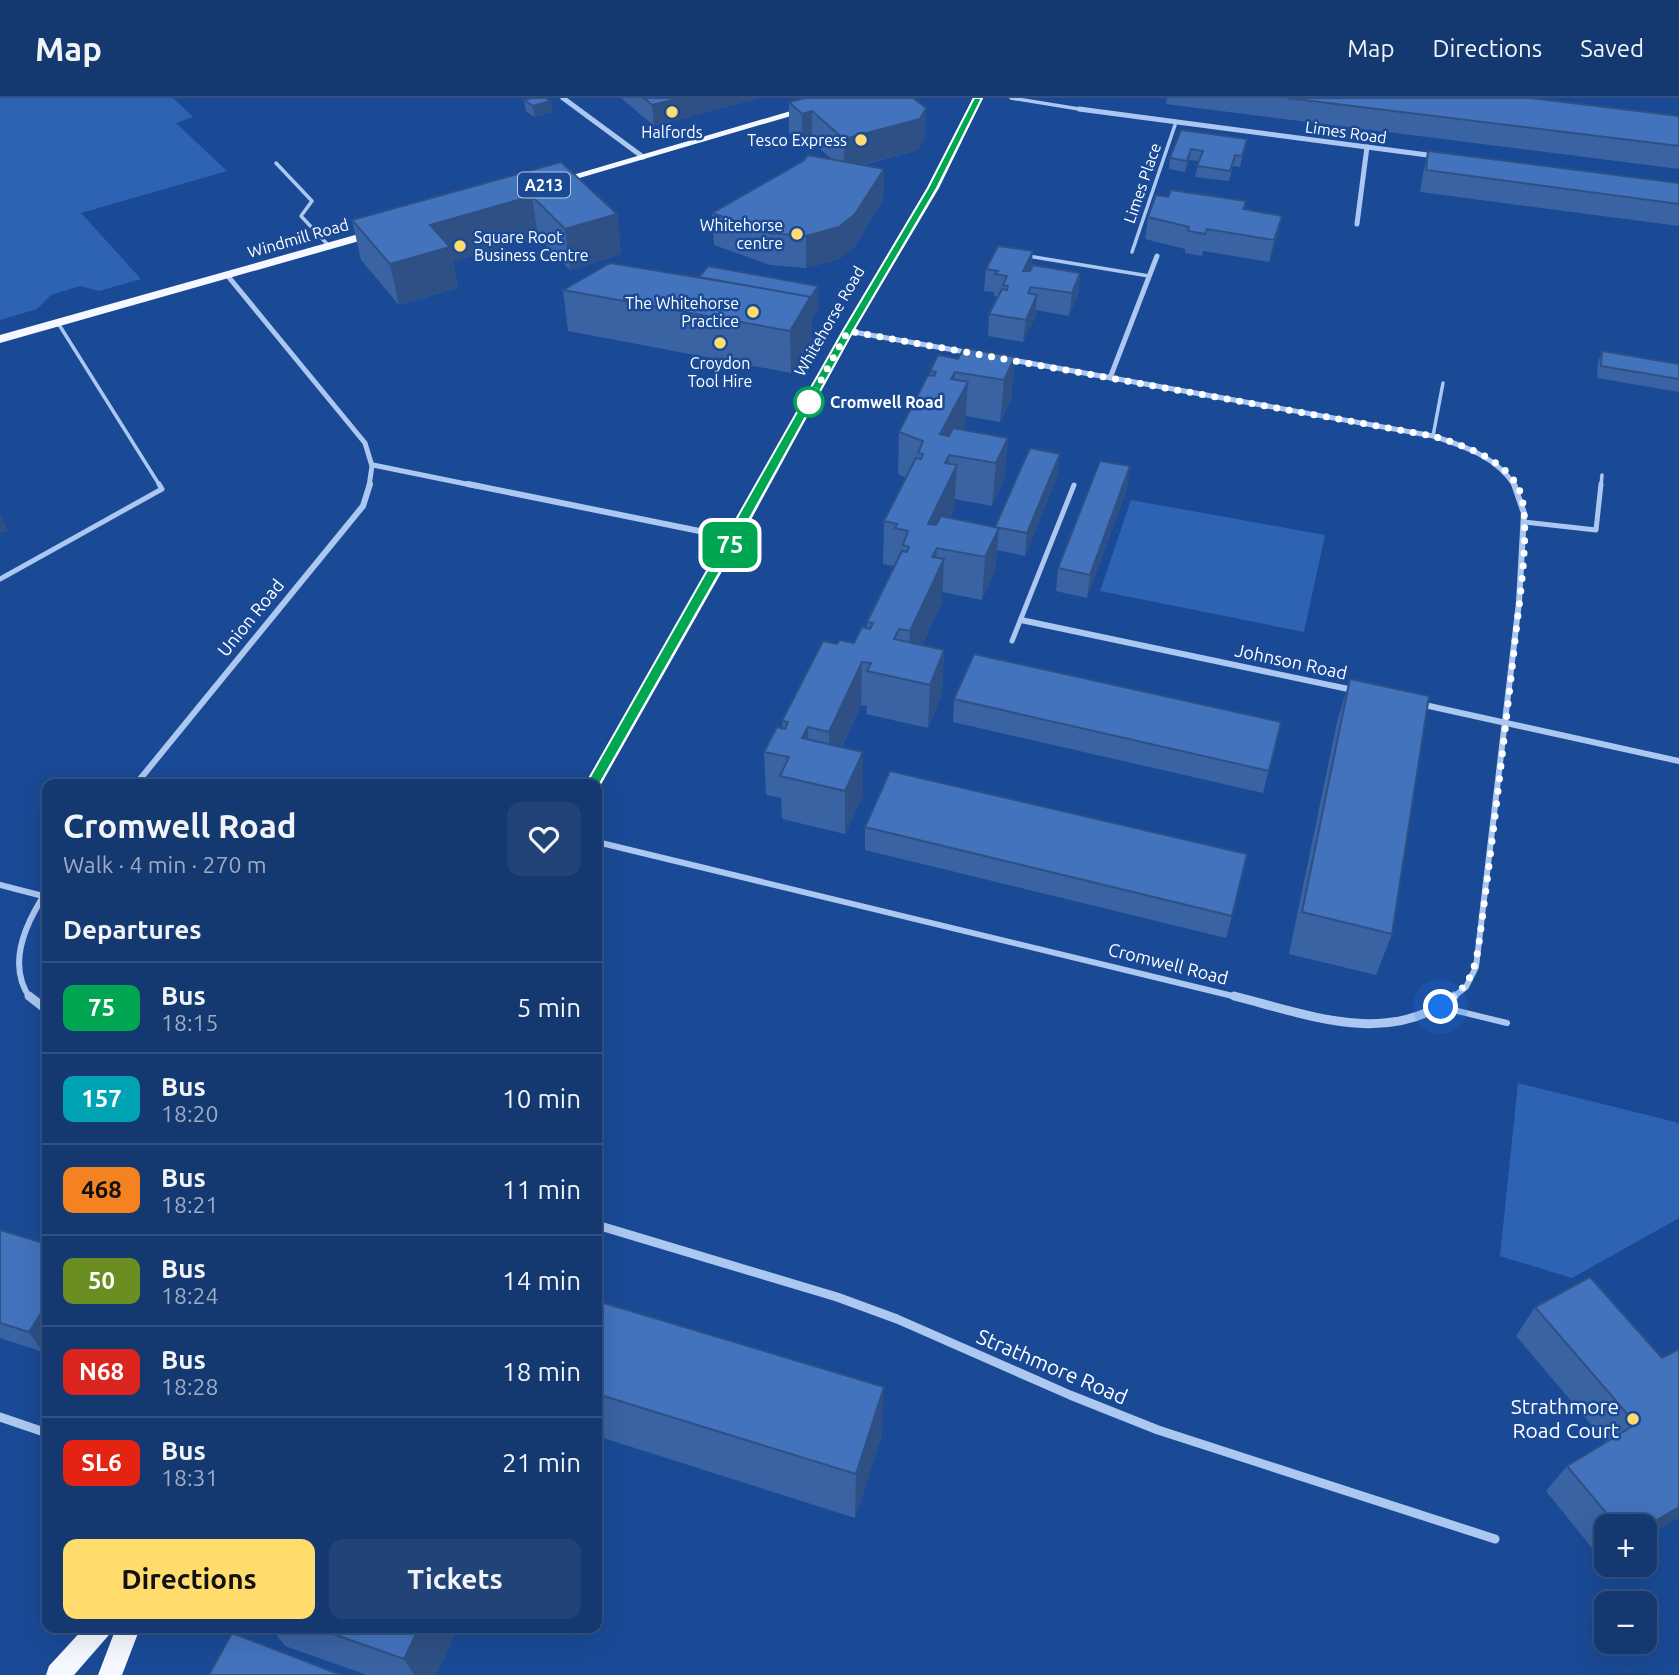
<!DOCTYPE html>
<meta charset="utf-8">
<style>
:root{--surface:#143870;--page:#214378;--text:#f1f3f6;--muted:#9dacc3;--line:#335283;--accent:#ffdc6b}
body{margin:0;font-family:Ubuntu,sans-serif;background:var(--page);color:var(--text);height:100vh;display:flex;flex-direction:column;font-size:26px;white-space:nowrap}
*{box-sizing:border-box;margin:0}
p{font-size:23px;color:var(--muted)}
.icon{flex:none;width:38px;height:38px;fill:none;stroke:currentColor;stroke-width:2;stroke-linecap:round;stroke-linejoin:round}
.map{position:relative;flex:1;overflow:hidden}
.details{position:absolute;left:42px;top:681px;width:560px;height:854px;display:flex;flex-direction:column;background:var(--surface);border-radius:14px;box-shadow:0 7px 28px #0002,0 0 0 2px var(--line)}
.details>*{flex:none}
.badge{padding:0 14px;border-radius:10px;font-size:24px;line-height:46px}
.tools{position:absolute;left:1594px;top:1416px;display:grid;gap:14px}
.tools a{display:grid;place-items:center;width:63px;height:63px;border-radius:14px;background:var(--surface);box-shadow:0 7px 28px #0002,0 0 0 2px var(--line);font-size:35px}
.you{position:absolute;width:35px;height:35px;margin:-18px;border:5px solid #fff;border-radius:50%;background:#1a73e8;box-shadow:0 0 0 10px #1a73e833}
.map>.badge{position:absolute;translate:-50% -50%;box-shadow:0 0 0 4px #fff}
h2{padding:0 21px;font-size:26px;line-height:63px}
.round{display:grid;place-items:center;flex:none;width:74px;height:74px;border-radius:14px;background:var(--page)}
.summary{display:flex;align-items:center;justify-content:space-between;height:119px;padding:0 21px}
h1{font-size:33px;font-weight:600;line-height:52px}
.primary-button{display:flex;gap:14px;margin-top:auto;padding:14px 21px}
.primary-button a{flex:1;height:80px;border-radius:14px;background:var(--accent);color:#111;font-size:28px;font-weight:600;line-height:80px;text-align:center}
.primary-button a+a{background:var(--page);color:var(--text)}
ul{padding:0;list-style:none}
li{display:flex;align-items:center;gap:21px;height:91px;padding:0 21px;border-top:2px solid var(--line)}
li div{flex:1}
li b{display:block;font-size:26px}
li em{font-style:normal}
li .badge{min-width:77px;font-weight:700;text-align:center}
header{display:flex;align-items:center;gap:42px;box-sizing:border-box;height:98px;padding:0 35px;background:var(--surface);border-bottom:2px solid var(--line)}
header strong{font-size:33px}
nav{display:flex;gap:38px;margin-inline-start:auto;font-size:24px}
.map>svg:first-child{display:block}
.green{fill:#2e63b4}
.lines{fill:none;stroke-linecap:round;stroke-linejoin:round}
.lane-far2{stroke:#acc8f0;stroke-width:3.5}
.lane-far1{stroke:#acc8f0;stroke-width:5}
.lane{stroke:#acc8f0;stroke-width:6}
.street-far2{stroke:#acc8f0;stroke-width:5}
.street-far1{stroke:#acc8f0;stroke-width:6}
.street{stroke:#acc8f0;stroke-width:9}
.primary{fill:#f5f9ff;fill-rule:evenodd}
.wall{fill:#3a63a3}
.shaded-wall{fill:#2f5084}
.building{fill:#4373bd;stroke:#2f5084;stroke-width:2}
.line{fill:#00a651;stroke:#fff;stroke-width:2}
.walk{stroke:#fff;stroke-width:7;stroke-dasharray:0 12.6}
.poi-dot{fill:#ffdc6b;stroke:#1a4a96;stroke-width:2.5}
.stop-dot{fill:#fff;stroke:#00a651;stroke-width:3.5}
.labels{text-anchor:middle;stroke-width:5;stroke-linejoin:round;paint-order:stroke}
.far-poi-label{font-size:16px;fill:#fff;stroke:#1a4a96;text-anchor:end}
.far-street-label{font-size:16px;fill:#fff;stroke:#1a4a96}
.shield{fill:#1a4a96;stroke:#bac9e0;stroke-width:2}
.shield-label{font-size:16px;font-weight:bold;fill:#fff}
.far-stop-label{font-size:16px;font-weight:bold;fill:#fff;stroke:#1a4a96;text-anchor:start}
.street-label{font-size:18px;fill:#fff;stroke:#1a4a96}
.near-street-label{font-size:21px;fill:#fff;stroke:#1a4a96}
.near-poi-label{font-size:21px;fill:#fff;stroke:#1a4a96;text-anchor:end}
</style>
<header>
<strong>Map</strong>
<nav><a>Map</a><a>Directions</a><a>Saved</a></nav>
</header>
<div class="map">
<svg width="1679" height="1577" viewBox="0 0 1679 1577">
<rect width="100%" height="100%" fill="#1a4a96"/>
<g class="green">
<path d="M0 0H173L193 19 176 25 227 73 81 115 141 181 99 193 80 188 51 197 37 211 0 222Z"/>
<path d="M1131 402 1325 437 1304 534 1100 493Z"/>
<path d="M1518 985 1679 1025V1120L1572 1180 1500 1158Z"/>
</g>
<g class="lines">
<g class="lane-far2">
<path d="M1011 0 1079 11"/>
<path d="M276 65 312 103 301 118 329 148"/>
<path d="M1132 154 1176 24"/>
<path d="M1028 158 1149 178"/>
<path d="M58 225 160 388"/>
<path d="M1433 338 1443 285"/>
<path d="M1601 388 1602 377"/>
</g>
<g class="lane-far1">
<path d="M1524 424 1596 432 1601 386"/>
<path d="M0 481 162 391 159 386"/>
<path d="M1012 543 1074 387"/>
</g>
<path class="lane" d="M1441 909 1507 925"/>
<g class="street-far2">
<path d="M563 0 643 59"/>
<path d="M1079 11 1435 58"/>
<path d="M1357 126 1367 49"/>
<path d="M227 177 365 345 372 368 369 388"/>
<path d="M848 233 971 255"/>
<path d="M1007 261 1433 338C1464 348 1497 359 1515 388"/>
<path d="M1110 280 1157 158"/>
<path d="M373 367 476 388"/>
</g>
<g class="street-far1">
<path d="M468 386 734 440"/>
<path d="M1021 522 1353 592"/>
<path d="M1420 606 1679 663"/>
<path d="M136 686 363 408 370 386"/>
<path d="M597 744 1241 900"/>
<path d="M0 787 43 798"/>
<path d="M30 900C6 866 26 824 47 793"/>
<path d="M1452 900 1466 889 1476 869 1519 504 1524 415 1514 386"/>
</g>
<g class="street">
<path d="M29 898 47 912"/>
<path d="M1234 898C1306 916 1389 950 1454 898"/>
<path d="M597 1127 837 1199 897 1221 1070 1297 1158 1332 1495 1441"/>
<path d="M0 1319 47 1335"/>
</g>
<g class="primary">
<path d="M835 0H852L559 86 549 84Z"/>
<path d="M973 0H983L939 90 854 233 741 440 599 690 597 691V686H585L727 440 842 233 927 90Z"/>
<path d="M380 130 386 134 384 136 0 245V237Z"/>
<path d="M84 1530H112L108 1538 74 1577H46L49 1568Z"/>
<path d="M116 1530H140L122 1577H98Z"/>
</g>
</g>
<g class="wall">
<path d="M621 0H759L654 28Z"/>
<path d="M1167 0H1530L1679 18V71L1166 6Z"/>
<path d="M524 2 550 3 552 14 534 19 526 13Z"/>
<path d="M789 4 926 10 924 41 918 52 862 67 884 71 883 102 855 148 839 161 806 170 770 167 714 147 712 115 832 61 812 44 802 46 789 35Z"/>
<path d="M1181 32 1247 41 1240 69 1233 68 1229 83 1195 79 1199 63 1189 62 1185 74 1169 71 1170 60Z"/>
<path d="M1428 53 1679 85V128L1420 94 1423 75Z"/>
<path d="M561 64 617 116 621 156 570 172 538 139 453 163 458 190 399 207 361 162 352 122Z"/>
<path d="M1168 99 1246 103 1245 111 1282 118 1277 139 1269 164 1203 153 1202 158 1185 155V151L1145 141 1148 119Z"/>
<path d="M986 171H1031L1080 175 1078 197 1069 218 1036 212 1035 219 1023 244 988 238 989 216 998 199 994 198V194L984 193Z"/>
<path d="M563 192 818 210 812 221V240L791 275 568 233Z"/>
<path d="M1602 253 1679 266V294L1597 280 1598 264Z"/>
<path d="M1015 259 1011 301 1000 324 965 318V326L962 331 1008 340 1004 382 992 408 955 401 954 410 950 420 995 429 1060 356 1057 379 1025 458 997 452 995 472 982 502 942 494V504L922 547 944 552 942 595 928 630 866 616 867 608 861 607 842 649 863 654V697L845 736 782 721 781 700 766 697 764 654 783 630 782 623 837 546 854 545 867 530V524L894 468 883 466 884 423 906 380 898 376 899 334 930 278V273L958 261Z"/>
<path d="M1127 391 1087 500 1056 493 1058 470Z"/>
<path d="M1350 581 1392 836 1376 877 1289 856 1337 624Z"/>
<path d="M954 601 1281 624 1263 695 953 624Z"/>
<path d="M865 729 1232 818 1226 840 865 752Z"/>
<path d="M0 1132 47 1146V1248L43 1254 0 1240Z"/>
<path d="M597 1203 882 1336 855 1420 597 1338Z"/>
<path d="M1535 1209 1662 1260 1679 1251V1419L1645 1440V1428H1606V1464L1604 1465 1546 1393 1567 1368 1606 1344 1516 1238Z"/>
<path d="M271 1530H458L436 1577H367L285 1548Z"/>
</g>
<g class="shaded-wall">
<path d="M680 0H759L654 28 652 7Z"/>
<path d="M550 3 552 14 534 19 533 8Z"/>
<path d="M926 10 924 41 918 52 844 71V41Z"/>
<path d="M812 13V44L802 46V16Z"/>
<path d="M1247 41 1245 52 1240 69 1242 58Z"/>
<path d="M1191 51 1189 62 1185 74 1187 63Z"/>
<path d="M884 71 883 102 855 148 839 161 806 170V138Z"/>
<path d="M532 98 538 139 453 163 458 190 399 207 390 166 430 127Z"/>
<path d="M617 116 621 156 570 172 565 131Z"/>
<path d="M1282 118 1277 139 1269 164 1274 142Z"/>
<path d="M1033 153 1031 175 1023 173Z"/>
<path d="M1080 175 1078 197 1069 218 1072 195Z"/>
<path d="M818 188V210L812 221V240L791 275 790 233Z"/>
<path d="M1037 197 1035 219 1023 244 1026 222Z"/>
<path d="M1015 259 1011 301 1000 324 1004 282Z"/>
<path d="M955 274 953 313 968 284 965 326 938 379 940 336 951 281Z"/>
<path d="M1008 340 1004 382 992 408 996 365Z"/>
<path d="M1060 356 1057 379 1025 458 1027 435Z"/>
<path d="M949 357 948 386 957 367 954 410 926 469 928 426 945 365Z"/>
<path d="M1130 368 1127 391 1087 500 1090 477Z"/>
<path d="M0 415 8 433 0 435Z"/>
<path d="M999 430 995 472 982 502 985 459Z"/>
<path d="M937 450 935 480 944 461 942 504 908 576 910 533 932 459Z"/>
<path d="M944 552 942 595 928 630 930 587Z"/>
<path d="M862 564 861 607 829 676V634Z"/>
<path d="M808 629 809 672 802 640Z"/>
<path d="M863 654V697L845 736V693Z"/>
<path d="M47 1206V1248L43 1254 29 1234Z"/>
<path d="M884 1289 882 1336 855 1420 856 1376Z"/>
<path d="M1679 1409V1419L1645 1440V1429Z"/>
<path d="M419 1530H458L436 1577H414L404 1561Z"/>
</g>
<g class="building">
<path d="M532 0H546L550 3 533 8 524 2Z"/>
<path d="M644 0H680L652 7Z"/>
<path d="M805 0H913L926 10 920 21 844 41 812 13 802 16 789 4Z"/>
<path d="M1287 0H1530L1679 18V48Z"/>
<path d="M1181 32 1247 41 1242 58 1235 57 1230 73 1197 68 1203 53 1191 51 1187 63 1170 60Z"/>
<path d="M1428 53 1679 85V106L1426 72Z"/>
<path d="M808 57 884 71 855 116 839 129 806 138 769 135 712 115 803 63Z"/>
<path d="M561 64 617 116 565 131 532 98 430 127 450 149 390 166 352 122Z"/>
<path d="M1171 92 1246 103 1243 111 1282 118 1274 142 1207 131 1205 136 1188 133 1189 129 1148 119 1156 97 1168 99Z"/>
<path d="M998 148 1033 153 1023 173H1030L1033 167 1080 175 1072 195 1031 189 1028 195 1037 197 1026 222 989 216 1002 191 1007 192 1008 188 1003 187 1007 178 995 176 998 173 986 171Z"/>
<path d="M610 165 811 198 790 233 563 192Z"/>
<path d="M708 168 818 188 811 199 699 179Z"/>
<path d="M964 250 1015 259 1004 282 955 274 951 281 968 284 940 336 949 338 953 330 1008 340 996 365 949 357 945 365 957 367 928 426 936 427 941 418 999 430 985 459 937 450 932 459 944 461 910 533 899 531 894 541 944 552 930 587 867 573 871 565 862 564 829 634 808 629 802 640 863 654 845 693 780 678 789 659 764 654 777 629 785 631 788 624 782 623 823 543 837 546 840 542 854 545 862 529 870 531 873 525 867 524 902 453 907 454 909 449 903 447 908 433 895 430 897 426 884 423 916 360 921 361 923 356 918 355 923 343 899 334 928 277 934 278 936 274 930 273 938 257 958 261Z"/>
<path d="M1602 253 1679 266V281L1601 268Z"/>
<path d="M1030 350 1060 356 1027 435 995 429Z"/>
<path d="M1100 363 1130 368 1090 477 1058 470Z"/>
<path d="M974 556 1281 624 1269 673 954 601Z"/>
<path d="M1350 581 1429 598 1392 836 1302 814Z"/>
<path d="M890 673 1247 756 1232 818 865 729Z"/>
<path d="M0 1132 47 1146V1206L29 1234 0 1225Z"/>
<path d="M1590 1179 1662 1260 1679 1251V1409L1645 1429V1428H1617L1567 1368 1636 1326 1535 1209Z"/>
<path d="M597 1203 884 1289 856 1376 597 1296Z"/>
<path d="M316 1530H419L404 1561Z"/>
<path d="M232 1535 341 1577H209Z"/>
</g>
<path class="line" d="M974 0H982L937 90 853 233 739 440 598 689H588L586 686 843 233 928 90Z"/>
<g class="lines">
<path class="walk" d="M809 304 848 233 1433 338C1462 347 1503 360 1518 389 1534 419 1517 516 1514 553 1503 651 1492 748 1479 845 1474 879 1468 888 1441 909"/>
</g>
<g class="poi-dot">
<circle cx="672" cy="14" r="7"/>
<circle cx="861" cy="42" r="7"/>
<circle cx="797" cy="136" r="7"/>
<circle cx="460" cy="148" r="7"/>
<circle cx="753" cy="214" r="7"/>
<circle cx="720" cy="245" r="7"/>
<circle cx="1633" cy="1321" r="7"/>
</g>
<circle class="stop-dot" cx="809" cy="304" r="14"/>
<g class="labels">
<g class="far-poi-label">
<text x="672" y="40" text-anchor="middle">Halfords</text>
<text x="847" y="48">Tesco Express</text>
<text x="783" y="133">Whitehorse<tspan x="783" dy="18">centre</tspan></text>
<text x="474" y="145" text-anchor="start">Square Root<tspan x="474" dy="18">Business Centre</tspan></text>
<text x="739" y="211">The Whitehorse<tspan x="739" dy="18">Practice</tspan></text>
<text x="720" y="271" text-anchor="middle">Croydon<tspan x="720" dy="18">Tool Hire</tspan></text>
</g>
<g class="far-street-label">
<text transform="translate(1346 34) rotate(8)" y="6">Limes Road</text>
<text transform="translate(1142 85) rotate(-71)" y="6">Limes Place</text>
<text transform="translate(298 140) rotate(-16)" y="6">Windmill Road</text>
<text transform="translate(829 223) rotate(-60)" y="6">Whitehorse Road</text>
</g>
<rect class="shield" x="518" y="74.5" width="52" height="25" rx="5"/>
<g class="shield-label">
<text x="544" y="93">A213</text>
</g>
<g class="far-stop-label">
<text x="830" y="310">Cromwell Road</text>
</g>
<g class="street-label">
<text transform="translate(251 520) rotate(-51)" y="6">Union Road</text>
<text transform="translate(1291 564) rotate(12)" y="6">Johnson Road</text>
<text transform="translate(1168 866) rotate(14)" y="6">Cromwell Road</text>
</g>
<g class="near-street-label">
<text transform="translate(1052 1269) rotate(23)" y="7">Strathmore Road</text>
</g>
<g class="near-poi-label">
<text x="1619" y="1316">Strathmore<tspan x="1619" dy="24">Road Court</tspan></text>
</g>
</g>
</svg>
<div class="tools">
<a>+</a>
<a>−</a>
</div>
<div class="you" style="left:1441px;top:909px"></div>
<b class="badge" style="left:730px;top:447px;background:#00a651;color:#fff">75</b>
<section class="details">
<div class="summary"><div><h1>Cromwell Road</h1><p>Walk · 4 min · 270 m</p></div><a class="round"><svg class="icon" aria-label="heart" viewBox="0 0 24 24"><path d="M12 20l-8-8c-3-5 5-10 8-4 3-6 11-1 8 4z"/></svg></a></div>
<h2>Departures</h2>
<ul>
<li><span class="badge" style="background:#00a651;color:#fff">75</span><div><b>Bus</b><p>18:15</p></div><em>5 min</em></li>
<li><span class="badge" style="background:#00a3b4;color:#fff">157</span><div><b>Bus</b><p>18:20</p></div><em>10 min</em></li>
<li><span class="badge" style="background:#f58220;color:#111">468</span><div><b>Bus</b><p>18:21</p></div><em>11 min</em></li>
<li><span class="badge" style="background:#6b8e23;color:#fff">50</span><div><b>Bus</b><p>18:24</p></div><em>14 min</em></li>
<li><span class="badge" style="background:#dc241f;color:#fff">N68</span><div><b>Bus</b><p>18:28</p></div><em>18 min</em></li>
<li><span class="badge" style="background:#e42313;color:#fff">SL6</span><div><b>Bus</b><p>18:31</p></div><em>21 min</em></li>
</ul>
<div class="primary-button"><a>Directions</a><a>Tickets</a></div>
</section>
</div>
